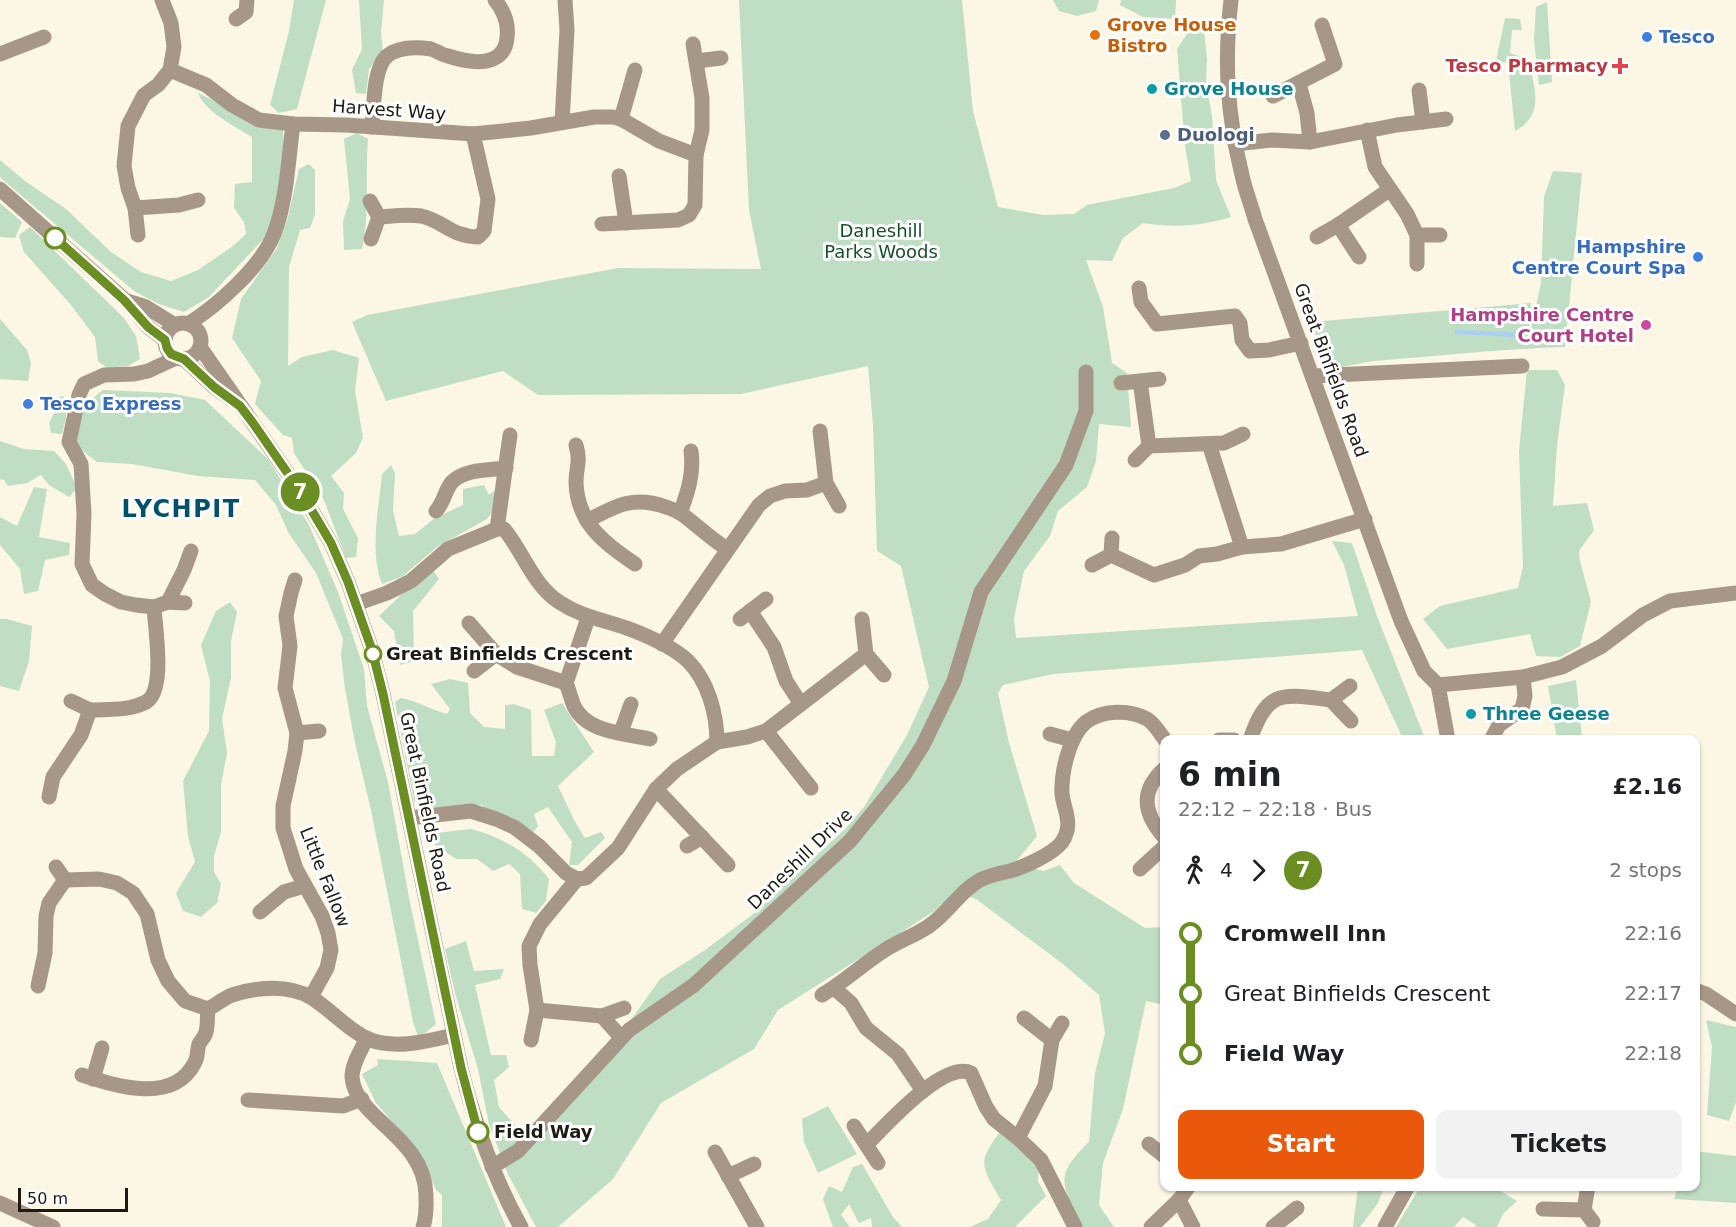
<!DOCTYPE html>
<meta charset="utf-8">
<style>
:root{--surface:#fff;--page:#f2f2f2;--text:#202124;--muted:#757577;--accent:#ea580c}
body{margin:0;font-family:"DejaVu Sans",sans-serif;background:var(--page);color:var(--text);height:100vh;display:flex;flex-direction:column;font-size:22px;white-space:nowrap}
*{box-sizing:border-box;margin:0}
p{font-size:20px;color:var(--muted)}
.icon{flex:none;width:33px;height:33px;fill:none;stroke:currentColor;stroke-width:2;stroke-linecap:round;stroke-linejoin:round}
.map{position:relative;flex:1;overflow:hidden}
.sheet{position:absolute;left:1160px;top:735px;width:540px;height:456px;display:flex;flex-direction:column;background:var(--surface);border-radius:12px;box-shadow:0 2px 4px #0004}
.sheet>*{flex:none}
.badge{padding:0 12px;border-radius:20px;font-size:21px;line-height:39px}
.scale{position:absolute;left:18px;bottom:15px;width:110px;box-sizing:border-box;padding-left:6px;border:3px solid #1c1b14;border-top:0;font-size:16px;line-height:21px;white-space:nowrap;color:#1c1b14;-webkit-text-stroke:4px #fff;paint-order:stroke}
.map>.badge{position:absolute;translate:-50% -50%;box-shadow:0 0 0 3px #fff}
.legs{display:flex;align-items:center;gap:9px;height:66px;padding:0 18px;font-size:20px}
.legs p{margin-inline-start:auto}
.overview{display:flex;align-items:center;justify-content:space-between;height:102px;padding:0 18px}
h1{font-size:33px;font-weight:800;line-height:45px}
.action{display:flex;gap:12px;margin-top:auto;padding:12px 18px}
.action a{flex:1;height:69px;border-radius:12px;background:var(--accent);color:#fff;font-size:24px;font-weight:800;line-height:69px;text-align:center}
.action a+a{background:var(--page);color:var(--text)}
ul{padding:0 18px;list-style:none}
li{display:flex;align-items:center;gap:21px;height:60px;font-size:22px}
li i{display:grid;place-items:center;width:9px;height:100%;margin:0 8px;background:currentColor}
li i::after{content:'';width:15px;height:15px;margin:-8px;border:4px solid;border-radius:50%;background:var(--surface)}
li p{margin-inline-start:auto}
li:first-child i{background:linear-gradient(#0000 50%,currentColor 0)}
li:last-child i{background:linear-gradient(currentColor 50%,#0000 0)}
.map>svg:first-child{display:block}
.green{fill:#bfdec4}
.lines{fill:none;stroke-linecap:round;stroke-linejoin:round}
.stream{stroke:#a9d0f0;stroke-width:4.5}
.minor{stroke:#a79789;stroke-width:15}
.line-1-casing{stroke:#fff;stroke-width:14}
.line-1{stroke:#6b8e23;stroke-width:9}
.food-dot{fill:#e8710a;stroke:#fff;stroke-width:2}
.shop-dot{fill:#3f7fe0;stroke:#fff;stroke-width:2}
.health-dot{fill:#e0444e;stroke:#fff;stroke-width:2}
.culture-dot{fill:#0f9aa8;stroke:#fff;stroke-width:2}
.service-dot{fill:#5c6f8a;stroke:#fff;stroke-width:2}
.stop-1-dot{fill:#fff;stroke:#6b8e23;stroke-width:3}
.hotel-dot{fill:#d1479c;stroke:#fff;stroke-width:2}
.labels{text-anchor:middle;stroke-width:6;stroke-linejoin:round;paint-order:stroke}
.food-label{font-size:18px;font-weight:bold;fill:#c56008;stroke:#fff;text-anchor:start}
.shop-label{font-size:18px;font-weight:bold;fill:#366cbe;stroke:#fff;text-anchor:start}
.health-label{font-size:18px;font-weight:bold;fill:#be3a42;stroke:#fff;text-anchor:end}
.culture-label{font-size:18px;font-weight:bold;fill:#0d838f;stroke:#fff;text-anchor:start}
.street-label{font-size:18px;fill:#1c1b14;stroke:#fff}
.service-label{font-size:18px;font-weight:bold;fill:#4e5e75;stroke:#fff;text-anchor:start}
.park-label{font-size:18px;fill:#155127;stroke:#fff}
.hotel-label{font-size:18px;font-weight:bold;fill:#b23c85;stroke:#fff;text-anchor:end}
.stop-label{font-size:18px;font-weight:bold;fill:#1c1b14;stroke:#fff;text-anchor:start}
.district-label{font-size:24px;font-weight:bold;letter-spacing:1.5px;fill:#00526b;stroke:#fff}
</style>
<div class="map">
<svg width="1736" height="1227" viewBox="0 0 1736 1227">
<rect width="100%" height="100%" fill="#fbf7e4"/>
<g class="green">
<path d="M294 0H326L297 109 279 113 270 105 289 31Z"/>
<path d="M359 0H384L381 32 383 51 369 69 366 94 356 93 352 70 362 49Z"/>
<path d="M739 0H962L973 111 998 207 1043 215 1074 214 1087 205 1174 188 1191 181 1185 146 1177 49 1189 31 1200 25 1204 29 1207 59 1206 84 1212 116 1216 180 1231 217C1203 226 1173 228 1143 223L1123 238 1112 261 1086 260 1103 307 1112 363 1127 373 1131 427 1099 424 1096 461 1087 487 1058 511 1050 536 1024 571 1014 618 1016 638 1358 616 1344 565 1332 541 1352 543 1377 616 1422 731 1424 739H1403L1362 650 1053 674 1003 685 998 693 1009 743 1037 836 1014 864 1044 871 1060 865 1074 883 1145 928 1164 927V1005L1146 1001 1123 1109 1103 1163 1099 1205 1114 1227H1082C1063 1186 1052 1177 1089 1142L1095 1073 1105 1033 1099 995 1063 964 976 899 956 892 933 912 778 1010 754 1049 661 1103 613 1179 558 1227H536L507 1172 489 1124 478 1069 455 993 445 949 466 941 474 971 504 969 500 979 475 985 491 1055H506L509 1067 494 1080 499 1107 524 1135 624 1030 660 979 705 950 752 915 846 828 864 807 907 735 929 687 901 566 877 551 873 425 868 366 741 394 538 395 503 371 386 401 352 322 367 315 618 268 761 269 749 210Z"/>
<path d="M1053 0H1099L1096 11 1077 16 1059 11Z"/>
<path d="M1121 0H1176L1175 19 1143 17 1120 5Z"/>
<path d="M1547 2 1552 82 1539 85 1534 40 1536 7Z"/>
<path d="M1505 18 1520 19 1522 30H1512L1510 53 1528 59C1534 86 1546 115 1515 131L1508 63 1496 61Z"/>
<path d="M198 93 213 100 246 121 283 128 284 168 270 232 209 297 184 312 159 304 134 291 3 180 0 177V160L25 181 66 209 111 252 141 272 171 281 198 270 233 246 246 234 244 222 234 208 235 184 252 182V137C236 127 204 111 198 93Z"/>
<path d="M357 133 368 139C365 175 370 215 362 249L344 250 343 221 350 199 344 139Z"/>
<path d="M309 164 315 170V214L310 228 300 230 289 267 288 366 302 357 333 350 359 358 355 391 363 438 356 453 331 476 344 493 343 509 358 538 356 557 346 558 324 500 294 453 292 438 283 435 255 404 261 381 232 338 241 299 277 248 288 217 299 169Z"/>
<path d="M1553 171 1582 173 1565 347C1502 349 1438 356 1375 361 1358 362 1341 371 1325 365L1312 322 1531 303 1528 342 1541 283 1544 197Z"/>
<path d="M0 203 22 222 15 238 0 237Z"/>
<path d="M30 227 124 318 136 336 140 359 128 366 107 368 98 361 95 337 71 305 24 252 19 235Z"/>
<path d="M0 319 27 350 31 363 28 381 0 379Z"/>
<path d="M1527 370H1557L1565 385 1557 445 1553 506 1587 503 1594 530 1579 551 1580 561 1591 602 1580 646 1560 657 1536 656 1530 634 1447 649 1423 619 1440 606 1518 588 1523 567 1519 451Z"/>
<path d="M103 390 170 393 205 400 268 459 309 525 338 592 364 669 367 706 388 782 410 903 436 1024 425 1033 418 1036 413 1022 371 810 355 743 345 689 341 655 343 639 316 573 288 532 276 505 255 480 198 476 132 464 97 462 76 446C78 421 81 406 103 390Z"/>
<path d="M63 396 66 399V418L62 434 51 433 49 423 54 413 56 398Z"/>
<path d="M0 441 24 449 54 451 66 464 77 488 69 497 49 485 41 475 27 483 8 486 4 480 0 479Z"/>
<path d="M391 465 395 473 393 511 399 536 415 534 435 518 463 505V489L484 485 489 495 497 489 495 509 487 519 437 547 403 576 382 584C369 550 379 508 382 474Z"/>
<path d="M34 487 47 489 39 537 70 543 69 555 45 560 38 591 24 594 20 569 0 545V517L17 526Z"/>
<path d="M433 570 439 579 413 611 414 661 400 665 394 631 379 616 404 592Z"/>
<path d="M230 602 237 612 231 641V678L222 719 227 753 221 785V832L214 856V872L221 884 217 903 201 917 183 911 176 893 195 862 188 836 183 781 209 731 210 681 201 645 216 611Z"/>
<path d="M0 619H7L32 626 29 661 19 691 0 686Z"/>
<path d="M450 679 468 683 470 713 484 727 505 729V705L514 704 531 710 532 756H554L556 742 544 710 562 703 594 752 558 786 575 822 585 838 601 832 605 838 578 865H569L572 842 548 807 534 814 538 826 533 833 483 809V805C462 808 433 811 414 801L395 702 401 698C418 701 431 710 447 714L450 709 431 684Z"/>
<path d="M1576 680 1582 739H1557L1548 686Z"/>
<path d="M471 829C502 837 529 853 549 879L546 901 536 913 522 909 520 874 509 864 493 871 477 859H456L435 845 436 833Z"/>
<path d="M1706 1020 1736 1027V1102L1729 1121 1707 1115 1712 1047Z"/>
<path d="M377 1059 437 1063 506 1227H442V1195L436 1190 422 1157 376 1103 362 1074 378 1065Z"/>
<path d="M828 1106 857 1154 818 1173 804 1142 802 1119Z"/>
<path d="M1006 1123 1039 1165 1038 1181 1046 1196 1015 1227H970L988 1219 1001 1200C976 1159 980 1161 1006 1123Z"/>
<path d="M1695 1151 1736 1156V1203L1674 1199 1678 1187 1695 1186Z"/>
<path d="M862 1164 893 1217 902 1227H872L871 1218 859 1223 849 1204 841 1215 850 1227H833L823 1199 829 1186 842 1192 853 1167Z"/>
<path d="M1358 1187H1384L1378 1203 1360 1227H1353Z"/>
<path d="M1420 1187H1497V1189L1517 1201 1503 1214 1497 1227H1475L1476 1225 1463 1217 1454 1227H1396Z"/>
</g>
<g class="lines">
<g class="stream">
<path d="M1457 332 1522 335"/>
<path d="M1537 336 1562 332"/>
</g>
<g class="minor">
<path d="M1231 0C1224 62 1227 114 1242 175 1245 190 1251 204 1255 219L1401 621 1424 671 1438 685 1448 740"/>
<path d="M236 19 246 12 247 0"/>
<path d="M0 54 44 37"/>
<path d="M697 61 721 58"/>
<path d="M170 70 206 85 232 105 259 120 293 124 346 125 473 134 531 128 594 117H613L621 119 659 141 696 155"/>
<path d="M1299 84 1307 113 1310 142"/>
<path d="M1419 90 1423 122"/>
<path d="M1273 96 1335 64 1322 25"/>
<path d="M621 119 635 70"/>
<path d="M562 122 567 30 565 0"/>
<path d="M372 127C374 109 373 68 387 56 398 47 417 47 431 49 437 51 442 55 448 56 470 63 504 69 507 38 509 23 504 11 495 0"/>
<path d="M1367 130 1375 167 1407 214 1417 235V264"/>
<path d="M1235 144 1272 140 1310 142 1397 125 1446 119"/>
<path d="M619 176 626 223"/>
<path d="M0 189 125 300 148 327 165 340"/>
<path d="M370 201 379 217 371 239"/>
<path d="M135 208 179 205 198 200"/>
<path d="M379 217C392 216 408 214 421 216 444 221 450 236 478 237L484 231 488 199 473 134"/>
<path d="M602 224 678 220 689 215 695 205 696 155 702 130V98L693 44"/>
<path d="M1338 225 1359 257"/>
<path d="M138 235 135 208 128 188 124 166 128 126 144 95 158 85 170 70 174 47 171 23 162 0"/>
<path d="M1417 235H1440"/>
<path d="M1317 237 1338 225 1389 190"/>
<path d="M1139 288 1141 302 1157 324 1235 316 1240 323 1242 340 1250 351 1269 350 1301 343"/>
<path d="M127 301 146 307 175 325"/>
<circle cx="183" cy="341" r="18"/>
<path d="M188 324C218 305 261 267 274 234 287 200 288 161 293 124"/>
<path d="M200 347 302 494 331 543 348 582 372 650 383 694 461 1068C475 1124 493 1177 521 1227"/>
<path d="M176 358 148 371 134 374 104 375 84 384 79 395 69 442 81 464 84 514 82 564 92 585 105 594 121 602 136 605 154 607 168 602 185 603"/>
<path d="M184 359 214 387 234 401"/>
<path d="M1313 376 1522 366"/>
<path d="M1140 381 1149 446"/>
<path d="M1121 383 1159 379"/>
<path d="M820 431 826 483 839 506"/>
<path d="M1209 444 1242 547"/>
<path d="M576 445C581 463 576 466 576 482 577 524 605 543 635 564"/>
<path d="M1135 460 1149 446 1224 443 1243 434"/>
<path d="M436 511C444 502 445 490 452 482 465 469 489 470 506 468"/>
<path d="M680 513C688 492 694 473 691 451"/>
<path d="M587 521C615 506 633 495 666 507 672 509 678 511 683 515 698 526 711 539 727 549"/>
<path d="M497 529 510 435"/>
<path d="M1111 555 1154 575 1185 565 1199 556 1217 554 1242 547 1281 544 1365 519"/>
<path d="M1092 565 1111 555 1112 538"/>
<path d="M295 580 291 593 286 616 290 646 285 688 297 733 295 751 283 806V828L296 869 322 916 328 933 331 950 327 968 311 997"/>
<path d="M168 602 184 570 191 551"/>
<path d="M356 604 387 593 411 581 448 549 497 529H504C524 553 532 584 559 602 583 618 606 620 632 630 650 637 673 647 688 661 708 681 717 714 717 742L677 769 656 789 618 848 586 878 577 879 566 873 539 846 514 827 496 819 471 811 409 818"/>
<path d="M750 611 774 647 786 681 801 704"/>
<path d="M740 619 766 599"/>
<path d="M862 619 866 654 884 675"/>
<path d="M469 623 496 654 517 667 566 683C569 690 571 699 574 706 587 733 624 733 650 739"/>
<path d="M662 644 759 505 770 496 785 491 807 490 826 483"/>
<path d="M474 671 496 654"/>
<path d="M566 683 588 618"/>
<path d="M1438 685 1523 677 1562 667 1602 646 1643 615 1670 601 1736 593"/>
<path d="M1350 686 1331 700 1351 721"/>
<path d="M90 710C108 709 129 711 146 702 166 691 155 628 154 607"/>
<path d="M766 731 811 788"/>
<path d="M621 732 631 704"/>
<path d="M297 733 319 731"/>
<path d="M1050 734 1072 740"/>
<path d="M1219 740H1234"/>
<path d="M1250 740C1267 688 1284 694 1331 700"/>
<path d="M1491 740 1499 725 1522 709 1525 696 1523 677"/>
<path d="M717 742 747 737 766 731 866 654"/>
<path d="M1164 769C1139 792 1144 814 1164 837"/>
<path d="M656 789 728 865"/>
<path d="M49 797 53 777 81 735 90 710 71 701"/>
<path d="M687 846 702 837"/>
<path d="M56 867 65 880 99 879 117 883 133 893 147 914 158 960 168 981 185 1001 208 1009C216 1005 224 998 232 995 257 987 289 984 312 998 331 1010 348 1030 368 1039 395 1050 428 1041 454 1035"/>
<path d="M1140 869 1164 847"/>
<path d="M260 912 284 892 304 886"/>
<path d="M38 986 45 953 46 916 49 903 65 880"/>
<path d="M834 988 851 1003 866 1028 898 1054 923 1091"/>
<path d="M1695 990 1706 994 1736 1014"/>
<path d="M822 995C844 982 863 964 885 950 899 941 916 935 929 926 948 913 960 891 980 880 990 875 1000 873 1010 871 1024 867 1053 854 1062 842 1074 824 1064 811 1062 794 1061 773 1069 736 1086 722 1102 710 1129 709 1147 719 1154 723 1160 733 1165 740"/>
<path d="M537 1010 602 1016 624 1008"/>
<path d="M602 1016 618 1034"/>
<path d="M1024 1018 1052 1040"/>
<path d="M367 1038C361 1050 352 1064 352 1077 355 1119 425 1137 426 1195 426 1206 427 1216 423 1227"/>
<path d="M531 1040 537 1010 530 965 529 946 540 924 577 879"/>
<path d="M82 1075C116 1086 174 1105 195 1062 198 1057 197 1050 199 1044 201 1040 205 1037 206 1032 208 1025 207 1016 208 1009"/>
<path d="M93 1079 102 1048"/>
<path d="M248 1100 343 1106 362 1099"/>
<path d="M854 1126 878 1163"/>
<path d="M1018 1138 1045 1086 1052 1040 1062 1023"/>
<path d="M867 1144C886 1125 944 1060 971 1073L986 1107 994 1119 1018 1138 1041 1160 1075 1227"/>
<path d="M1149 1144 1164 1156"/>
<path d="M715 1152 757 1227"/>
<path d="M492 1167 518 1151 629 1030 694 985 850 841 904 775 923 745 954 681 981 592 1066 465 1086 411V372"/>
<path d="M728 1176 754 1164"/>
<path d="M1588 1186 1584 1210 1593 1222"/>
<path d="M1179 1200 1189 1186"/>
<path d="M0 1203 53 1227"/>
<path d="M1543 1209 1584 1210"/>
<path d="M1151 1227 1179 1200 1193 1227"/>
<path d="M1273 1227 1297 1208"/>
<path d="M1385 1227 1408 1186"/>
</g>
</g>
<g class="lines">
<g class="line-1-casing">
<path id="line-1" d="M55 238 124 300 148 327 165 340 167 348 171 354 184 359 214 387 240 406 253 423 302 494 331 543 348 582 372 650 383 694 461 1068 478 1132"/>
</g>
<use href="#line-1" class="line-1"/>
</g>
<circle class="food-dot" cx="1095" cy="35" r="6"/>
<g class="shop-dot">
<circle cx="1647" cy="37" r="6"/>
<circle cx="1698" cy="257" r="6"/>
<circle cx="28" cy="404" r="6"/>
</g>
<path class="health-dot" d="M1617 57h6v6h6v6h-6v6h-6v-6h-6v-6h6z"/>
<g class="culture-dot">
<circle cx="1152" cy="89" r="6"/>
<circle cx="1471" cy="714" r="6"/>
</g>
<circle class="service-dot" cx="1165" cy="135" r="6"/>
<g class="stop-1-dot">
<circle cx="55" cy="238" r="10"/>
<circle cx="373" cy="654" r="8"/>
<circle cx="478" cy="1132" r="10"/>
</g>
<circle class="hotel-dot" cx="1646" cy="325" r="6"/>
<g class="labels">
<g class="food-label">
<text x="1107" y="31">Grove House<tspan x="1107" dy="21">Bistro</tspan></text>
</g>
<g class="shop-label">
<text x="1659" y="43">Tesco</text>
<text x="1686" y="253" text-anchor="end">Hampshire<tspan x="1686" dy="21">Centre Court Spa</tspan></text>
<text x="40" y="410">Tesco Express</text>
</g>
<g class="health-label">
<text x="1608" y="72">Tesco Pharmacy</text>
</g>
<g class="culture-label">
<text x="1164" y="95">Grove House</text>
<text x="1483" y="720">Three Geese</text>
</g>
<g class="street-label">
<text transform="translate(389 110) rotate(4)" y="6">Harvest Way</text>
<text transform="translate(1331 370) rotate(70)" y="6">Great Binfields Road</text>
<text transform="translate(425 802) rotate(78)" y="6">Great Binfields Road</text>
<text transform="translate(800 859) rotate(-44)" y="6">Daneshill Drive</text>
<text transform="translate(325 877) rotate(68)" y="6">Little Fallow</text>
</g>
<g class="service-label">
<text x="1177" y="141">Duologi</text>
</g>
<g class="park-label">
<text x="881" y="237">Daneshill<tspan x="881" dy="21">Parks Woods</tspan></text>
</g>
<g class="hotel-label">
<text x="1634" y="321">Hampshire Centre<tspan x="1634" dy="21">Court Hotel</tspan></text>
</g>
<g class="stop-label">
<text x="386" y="660">Great Binfields Crescent</text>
<text x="494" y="1138">Field Way</text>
</g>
<g class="district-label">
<text x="181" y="517">LYCHPIT</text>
</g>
</g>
</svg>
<div class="scale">50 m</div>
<b class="badge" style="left:300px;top:492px;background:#6b8e23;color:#fff">7</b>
<section class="sheet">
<div class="overview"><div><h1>6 min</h1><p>22:12 – 22:18 · Bus</p></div><b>£2.16</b></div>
<div class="legs"><svg class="icon" aria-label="walk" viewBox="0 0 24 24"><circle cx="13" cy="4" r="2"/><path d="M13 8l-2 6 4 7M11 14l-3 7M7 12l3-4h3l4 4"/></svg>4<svg class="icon" aria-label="forward" viewBox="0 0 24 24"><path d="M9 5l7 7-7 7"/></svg><b class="badge" style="background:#6b8e23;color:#fff">7</b><p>2 stops</p></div>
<ul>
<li><i style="color:#6b8e23"></i><b>Cromwell Inn</b><p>22:16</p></li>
<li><i style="color:#6b8e23"></i><span>Great Binfields Crescent</span><p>22:17</p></li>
<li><i style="color:#6b8e23"></i><b>Field Way</b><p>22:18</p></li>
</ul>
<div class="action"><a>Start</a><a>Tickets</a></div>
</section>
</div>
